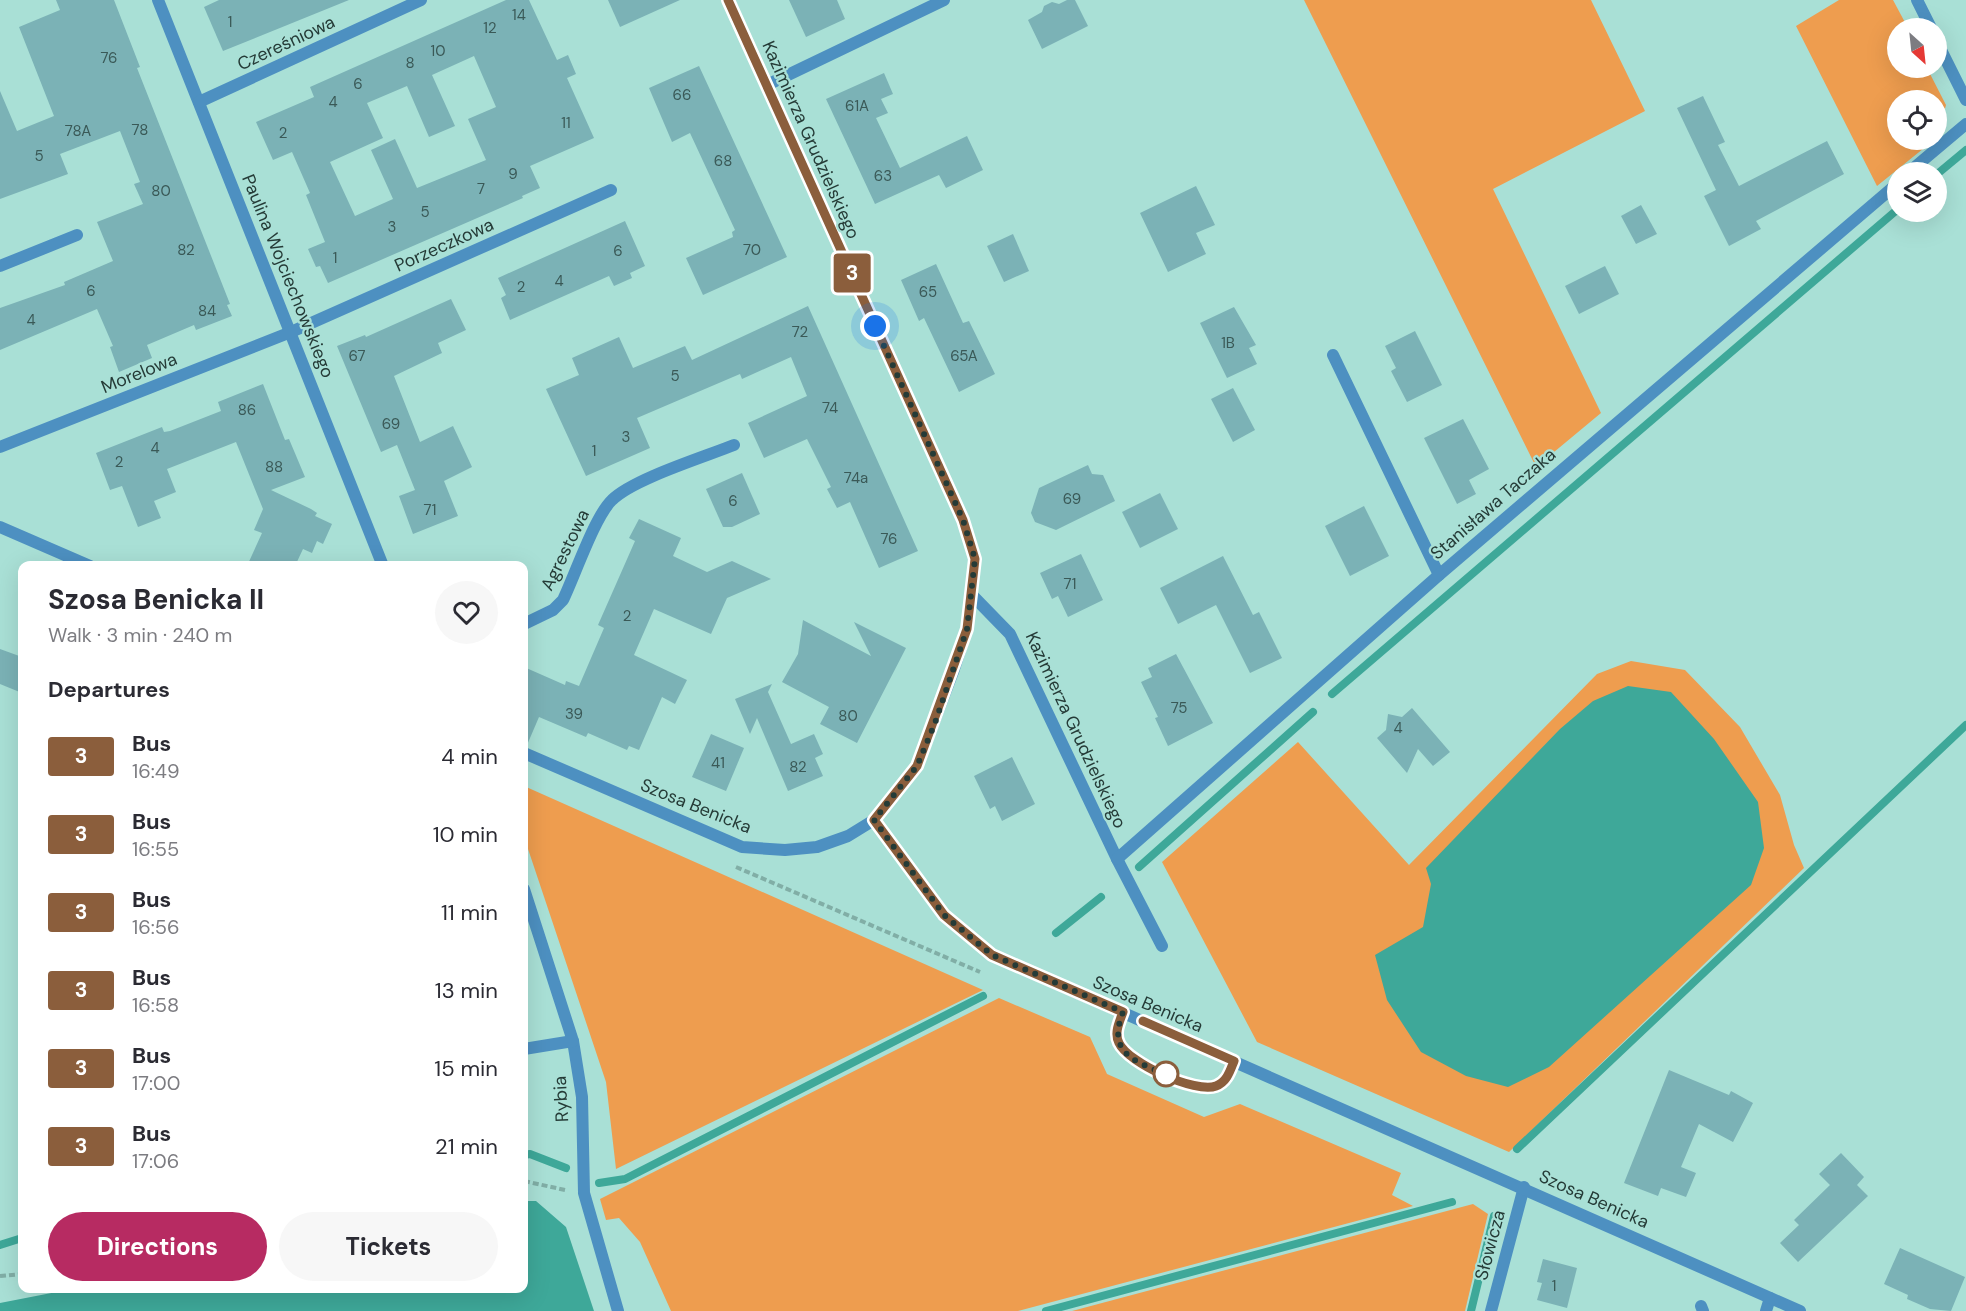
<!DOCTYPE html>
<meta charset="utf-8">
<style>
:root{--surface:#fff;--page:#f7f7f7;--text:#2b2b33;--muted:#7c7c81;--accent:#b72b62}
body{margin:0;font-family:"DM Sans",sans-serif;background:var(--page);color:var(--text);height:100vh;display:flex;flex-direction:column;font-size:22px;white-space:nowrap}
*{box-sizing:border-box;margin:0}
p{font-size:20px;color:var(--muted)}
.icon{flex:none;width:33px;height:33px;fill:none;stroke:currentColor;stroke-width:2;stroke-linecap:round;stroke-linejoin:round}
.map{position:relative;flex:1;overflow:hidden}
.side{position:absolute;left:18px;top:561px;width:510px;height:732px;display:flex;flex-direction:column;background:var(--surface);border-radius:12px;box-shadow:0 6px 24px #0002}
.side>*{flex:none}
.badge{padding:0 12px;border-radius:4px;font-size:21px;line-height:39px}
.needle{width:39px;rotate:153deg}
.fabs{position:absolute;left:1887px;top:18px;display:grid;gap:12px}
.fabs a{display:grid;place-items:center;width:60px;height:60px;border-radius:50%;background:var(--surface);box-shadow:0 6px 24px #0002;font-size:30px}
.you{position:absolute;width:30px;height:30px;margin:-15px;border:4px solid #fff;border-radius:50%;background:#1a73e8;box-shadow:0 0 0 9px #1a73e833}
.map>.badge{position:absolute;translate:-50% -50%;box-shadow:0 0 0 3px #fff}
h2{padding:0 30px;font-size:22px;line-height:54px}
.round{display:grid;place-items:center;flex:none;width:63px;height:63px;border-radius:32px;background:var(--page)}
.head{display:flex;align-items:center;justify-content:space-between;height:102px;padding:0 30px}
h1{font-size:28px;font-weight:700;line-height:45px}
.cta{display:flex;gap:12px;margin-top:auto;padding:12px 30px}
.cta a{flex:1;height:69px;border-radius:36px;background:var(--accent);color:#fff;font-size:24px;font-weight:700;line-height:69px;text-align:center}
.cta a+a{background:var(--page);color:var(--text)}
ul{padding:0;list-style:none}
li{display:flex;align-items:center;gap:18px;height:78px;padding:0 30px}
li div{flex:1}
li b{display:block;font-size:22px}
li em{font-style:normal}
li .badge{min-width:66px;font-weight:700;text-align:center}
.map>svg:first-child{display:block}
.green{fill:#ee9d4f}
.water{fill:#3ea899}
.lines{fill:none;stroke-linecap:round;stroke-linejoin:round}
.stream{stroke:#3ea899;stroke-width:8}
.building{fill:#7bb2b6;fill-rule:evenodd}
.path{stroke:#81aea6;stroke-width:4;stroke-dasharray:6 3;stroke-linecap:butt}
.service{stroke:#4d90c1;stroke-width:12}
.minor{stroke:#4d90c1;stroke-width:12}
.tertiary{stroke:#4d90c1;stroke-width:12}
.line-casing{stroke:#fff;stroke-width:14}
.line{stroke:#8b5e3c;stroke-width:9}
.walk{stroke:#253b37;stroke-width:6;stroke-dasharray:0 10.8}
.stop-dot{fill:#fff;stroke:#8b5e3c;stroke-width:3}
.labels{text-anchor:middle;stroke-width:4.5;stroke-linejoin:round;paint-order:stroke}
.number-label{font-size:15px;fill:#3a5957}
.street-label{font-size:18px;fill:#253b37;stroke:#a9e0d6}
</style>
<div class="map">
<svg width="1966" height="1311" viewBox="0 0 1966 1311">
<rect width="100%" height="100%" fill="#a9e0d6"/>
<g class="green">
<path d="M1304 0H1591L1645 111 1493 189 1601 413 1536 467Z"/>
<path d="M1839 0H1893L1908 28H1898V68H1927L1946 105 1937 137 1936 100H1898V140H1934L1877 186 1796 26Z"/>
<path d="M1631 661 1685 670 1740 727 1780 795 1794 845 1804 868 1509 1152 1257 1042 1162 862 1298 742 1409 865 1597 674Z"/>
<path d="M524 786 983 990 616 1169 606 1082 524 837Z"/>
<path d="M999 998 1090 1037 1107 1074 1204 1117 1240 1104 1401 1173 1392 1195 1413 1206 1018 1311H671L640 1242 619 1218 606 1220 600 1199Z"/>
<path d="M1473 1204 1488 1214 1465 1311H1072Z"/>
</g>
<g class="water">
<path d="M1628 686 1671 692 1714 739 1758 802 1764 848 1751 885 1549 1067 1508 1087 1466 1076 1421 1052 1387 1000 1375 955 1423 927 1431 884 1426 868 1560 729 1593 701Z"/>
<path d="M524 1201H536L566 1227 594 1311H0V1303L77 1288H524Z"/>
</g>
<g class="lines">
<g class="stream">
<path d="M1936 175 1966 150"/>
<path d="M1332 694 1898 209"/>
<path d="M1139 867 1313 712"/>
<path d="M1056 933 1101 897"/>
<path d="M1517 1149 1966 725"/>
<path d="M524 1155 530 1154 566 1168"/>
<path d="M599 1183 625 1179 983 996"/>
<path d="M0 1245 22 1238"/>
<path d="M1046 1311 1452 1202"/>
<path d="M1471 1311 1494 1216"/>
</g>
</g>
<g class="building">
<path d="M56 0H114L140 67 137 68 230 304 227 305 232 316 196 330 194 325 147 345 152 358 119 372 110 347 113 346 97 309 0 350V308L65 285 64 282 113 261 97 222 143 204 134 184 140 182 120 131 60 154 68 174 0 199V91L17 131 54 116 19 27 60 10Z"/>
<path d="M219 0H349L223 51 204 7Z"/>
<path d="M506 0H529L557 60 568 55 576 74 567 78 594 138 530 166 540 188 522 196 523 198 328 283 320 266 316 267 308 249 325 242 306 195 310 193 292 152 273 160 256 122 314 97 310 87ZM474 56 496 107 468 119 486 160 417 188 395 139 371 150 393 199 355 216 330 162 383 138 367 103 407 86 429 137 455 126 432 75Z"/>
<path d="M608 0H680L620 27Z"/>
<path d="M789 0H837L845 19 806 37Z"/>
<path d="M1067 0H1075L1088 26 1042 49 1028 20 1042 12 1044 6 1052 2 1059 4Z"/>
<path d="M699 66 787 257 703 295 686 258 733 237 732 232 735 230 690 133 672 142 649 88Z"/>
<path d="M884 73 893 94 881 99 888 113 876 118 900 168 967 136 983 170 946 188 939 175 875 204 826 99Z"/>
<path d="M1703 96 1725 142 1718 145 1739 186 1827 141 1844 174 1756 221 1761 229 1729 246 1704 196 1716 190 1677 108Z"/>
<path d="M1196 186 1215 225 1196 233 1206 254 1168 272 1140 213Z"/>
<path d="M1641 205 1657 234 1636 244 1621 216Z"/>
<path d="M625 221 645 266 630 273 632 278 614 286 609 276 510 320 501 298 506 295 498 278Z"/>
<path d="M1013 234 1029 271 1004 282 987 246Z"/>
<path d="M936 264 963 323 969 321 995 374 959 392 924 318 919 321 901 280Z"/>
<path d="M1605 266 1619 294 1579 314 1565 286Z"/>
<path d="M451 299 466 330 438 343 442 353 394 376 420 442 453 426 472 467 444 481 458 516 413 534 399 496 415 490 397 445 381 452 337 346 365 335 366 337Z"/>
<path d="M808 306 918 551 879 568 850 502 837 508 827 489 831 487 807 439 764 458 748 423 807 396 791 357 742 379 740 374 637 418 650 448 586 476 546 389 579 375 572 358 619 337 633 368 685 346 692 360Z"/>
<path d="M1234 307 1256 345 1249 348 1257 364 1227 378 1200 323Z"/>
<path d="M1415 331 1442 385 1407 402 1391 371 1396 368 1385 346Z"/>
<path d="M263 384 285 440 289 439 305 477 271 490 311 509 317 513 315 516 332 524 323 544 317 541 312 553 303 549 295 566H247L262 533 254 530 263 509 236 442 167 469 176 492 154 501 161 518 138 527 122 486 110 490 96 453 162 427 164 432 170 431 221 411 218 402Z"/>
<path d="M1233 388 1255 430 1233 442 1211 399Z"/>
<path d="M1463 419 1489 469 1469 480 1476 494 1457 504 1424 438Z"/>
<path d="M1088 465 1092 474 1103 475 1115 501 1056 530 1035 522 1031 513 1039 488Z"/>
<path d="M742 473 760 514 732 527H723L706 489Z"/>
<path d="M1160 493 1178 529 1140 548 1122 512Z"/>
<path d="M1364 506 1389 556 1350 576 1325 526Z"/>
<path d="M639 519 681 538 673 556 707 572 732 561 771 579 727 598 711 634 654 609 634 655 687 680 675 704 662 697 639 750 629 746 627 750 588 733 586 737 539 717 527 745H524V667L565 685 566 681 579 686 604 628 598 625 635 541 629 538Z"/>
<path d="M1081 554 1103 600 1068 617 1058 596 1052 599 1040 573Z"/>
<path d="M1223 556 1253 615 1259 612 1282 658 1250 673 1216 605 1178 624 1160 588Z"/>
<path d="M803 620 871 656 854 622 906 648 857 743 820 724 829 707 782 682 798 654Z"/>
<path d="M0 649 22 657V693L0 684Z"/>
<path d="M1176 654 1213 723 1168 746 1155 718 1158 717 1141 682 1152 677 1148 668Z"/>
<path d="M772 684 768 692 791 744 814 734 823 754 815 758 823 776 788 791 757 718 750 734 735 699Z"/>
<path d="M1412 708 1450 752 1433 766 1418 749 1407 773 1377 738 1386 730 1388 714 1402 717Z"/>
<path d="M711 734 744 748 726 791 692 777Z"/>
<path d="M1012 757 1035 804 1002 821 995 806 990 809 974 776Z"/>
<path d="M1669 1070 1729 1095 1731 1091 1753 1103 1733 1142 1699 1124 1681 1167 1696 1173 1686 1197 1661 1188 1658 1196 1624 1183Z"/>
<path d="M1841 1153 1864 1177 1857 1185 1868 1196 1798 1262 1780 1243 1799 1225 1794 1220 1830 1185 1819 1174Z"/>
<path d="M1900 1248 1965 1277 1951 1311 1930 1309 1907 1299 1908 1295 1884 1284Z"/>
<path d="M1543 1259 1577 1268 1567 1308 1537 1300 1542 1283 1537 1282Z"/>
</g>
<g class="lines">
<g class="path">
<path d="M736 867 980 972"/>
<path d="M524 1181 565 1190"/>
<path d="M0 1276 22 1274"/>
</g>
<g class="service">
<path d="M767 85 944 0"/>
<path d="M1333 355 1439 575"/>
<path d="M1123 1013C1119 1021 1115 1029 1117 1039 1122 1061 1196 1095 1216 1086 1227 1082 1230 1071 1235 1061"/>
<path d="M1701 1306 1703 1311"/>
</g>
<g class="minor">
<path d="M158 0 383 566"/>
<path d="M1917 0 1931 28"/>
<path d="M1936 40 1966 100"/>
<path d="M199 102 421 0"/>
<path d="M1909 172 1966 124"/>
<path d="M0 266 77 235"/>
<path d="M0 447 291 332 611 190"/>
<path d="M972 595 1010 634 1117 859 1162 946"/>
<path d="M524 624 553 610 563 600C575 575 595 516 612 500 633 479 704 457 734 445"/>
<path d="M1117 859 1439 575 1898 183"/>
<path d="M524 889 573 1041 582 1097 584 1193 618 1311"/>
<path d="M524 1049 573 1041"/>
<path d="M1491 1311 1524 1187"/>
<path d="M1766 1311 1770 1298"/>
</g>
<g class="tertiary">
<path d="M0 527 90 566"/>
<path d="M524 753 742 847 785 850 817 847 848 836 874 820 917 766 954 669 967 629 975 559 963 520 728 0"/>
<path d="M874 820 944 916 992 955 1800 1311"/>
</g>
</g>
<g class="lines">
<g class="line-casing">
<path id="line" d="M728 0 963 520 975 559 967 629 917 766 874 820 944 915 992 955 1123 1012C1119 1023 1114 1033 1119 1043 1128 1063 1196 1094 1216 1086 1227 1082 1230 1071 1234 1061L1143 1021"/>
</g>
<use href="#line" class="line"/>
<path class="walk" d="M875 326 963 520 975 559 967 629 935 723 917 766 874 820 944 915 992 955 1123 1012C1106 1055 1137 1062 1170 1076L1166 1074"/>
</g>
<circle class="stop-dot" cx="1166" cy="1074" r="12"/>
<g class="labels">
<g class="number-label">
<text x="519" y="20">14</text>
<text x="230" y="27">1</text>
<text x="490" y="33">12</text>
<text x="438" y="56">10</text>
<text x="109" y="63">76</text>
<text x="410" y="68">8</text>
<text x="358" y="89">6</text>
<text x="682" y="100">66</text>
<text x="333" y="107">4</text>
<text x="857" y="111">61A</text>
<text x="566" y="128">11</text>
<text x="140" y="135">78</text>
<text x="78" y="136">78A</text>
<text x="283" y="138">2</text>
<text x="39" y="161">5</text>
<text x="723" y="166">68</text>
<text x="513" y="179">9</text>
<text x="883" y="181">63</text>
<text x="481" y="194">7</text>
<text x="161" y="196">80</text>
<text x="425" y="217">5</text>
<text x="392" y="232">3</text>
<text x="186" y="255">82</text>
<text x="752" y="255">70</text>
<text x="618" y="256">6</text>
<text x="335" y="263">1</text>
<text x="559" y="286">4</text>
<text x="521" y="292">2</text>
<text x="91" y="296">6</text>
<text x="928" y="297">65</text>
<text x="207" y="316">84</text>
<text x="31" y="325">4</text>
<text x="800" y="337">72</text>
<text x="1228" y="348">1B</text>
<text x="357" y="361">67</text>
<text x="964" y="361">65A</text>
<text x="675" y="381">5</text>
<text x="830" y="413">74</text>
<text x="247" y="415">86</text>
<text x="391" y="429">69</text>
<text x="626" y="442">3</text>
<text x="155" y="453">4</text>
<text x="594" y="456">1</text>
<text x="119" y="467">2</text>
<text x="274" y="472">88</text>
<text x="856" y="483">74a</text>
<text x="1072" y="504">69</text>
<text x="733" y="506">6</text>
<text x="430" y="515">71</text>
<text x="889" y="544">76</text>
<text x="1070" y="589">71</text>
<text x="627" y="621">2</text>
<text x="1179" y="713">75</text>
<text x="574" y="719">39</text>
<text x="848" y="721">80</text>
<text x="1398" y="733">4</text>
<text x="718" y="768">41</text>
<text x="798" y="772">82</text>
<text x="1554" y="1291">1</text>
</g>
<g class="street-label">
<text transform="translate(286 43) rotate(-25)" y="6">Czereśniowa</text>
<text transform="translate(811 140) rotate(66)" y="6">Kazimierza Grudzielskiego</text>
<text transform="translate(444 245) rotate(-24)" y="6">Porzeczkowa</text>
<text transform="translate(288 276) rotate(68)" y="6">Paulina Wojciechowskiego</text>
<text transform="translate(139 373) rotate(-22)" y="6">Morelowa</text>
<text transform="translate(1493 504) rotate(-41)" y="6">Stanisława Taczaka</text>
<text transform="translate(565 550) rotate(-64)" y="6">Agrestowa</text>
<text transform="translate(1076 730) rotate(65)" y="6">Kazimierza Grudzielskiego</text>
<text transform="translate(696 806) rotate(22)" y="6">Szosa Benicka</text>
<text transform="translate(1148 1004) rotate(23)" y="6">Szosa Benicka</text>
<text transform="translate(561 1099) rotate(-93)" y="6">Rybia</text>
<text transform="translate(1594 1199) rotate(24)" y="6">Szosa Benicka</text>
<text transform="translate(1490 1245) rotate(-75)" y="6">Słowicza</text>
</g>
</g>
</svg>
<div class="fabs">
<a><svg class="needle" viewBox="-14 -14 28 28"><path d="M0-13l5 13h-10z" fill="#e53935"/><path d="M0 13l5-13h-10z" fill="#7c7c81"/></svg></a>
<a><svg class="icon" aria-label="locate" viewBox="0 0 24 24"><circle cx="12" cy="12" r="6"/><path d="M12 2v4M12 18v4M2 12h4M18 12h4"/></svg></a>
<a><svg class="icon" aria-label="layers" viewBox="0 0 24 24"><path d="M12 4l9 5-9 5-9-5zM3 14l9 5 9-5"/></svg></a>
</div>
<div class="you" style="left:875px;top:326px"></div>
<b class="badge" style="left:852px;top:273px;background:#8b5e3c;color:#fff">3</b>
<section class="side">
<div class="head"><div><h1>Szosa Benicka II</h1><p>Walk · 3 min · 240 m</p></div><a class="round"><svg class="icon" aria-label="heart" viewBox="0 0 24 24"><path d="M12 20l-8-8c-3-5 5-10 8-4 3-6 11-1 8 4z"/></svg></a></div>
<h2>Departures</h2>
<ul>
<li><span class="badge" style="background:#8b5e3c;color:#fff">3</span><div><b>Bus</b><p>16:49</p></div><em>4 min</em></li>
<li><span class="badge" style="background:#8b5e3c;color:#fff">3</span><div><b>Bus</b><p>16:55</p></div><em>10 min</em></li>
<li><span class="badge" style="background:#8b5e3c;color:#fff">3</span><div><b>Bus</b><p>16:56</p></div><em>11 min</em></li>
<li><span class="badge" style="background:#8b5e3c;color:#fff">3</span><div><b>Bus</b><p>16:58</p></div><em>13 min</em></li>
<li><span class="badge" style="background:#8b5e3c;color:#fff">3</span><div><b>Bus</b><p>17:00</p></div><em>15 min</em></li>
<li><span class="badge" style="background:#8b5e3c;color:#fff">3</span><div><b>Bus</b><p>17:06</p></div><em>21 min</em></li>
</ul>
<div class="cta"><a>Directions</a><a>Tickets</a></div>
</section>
</div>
